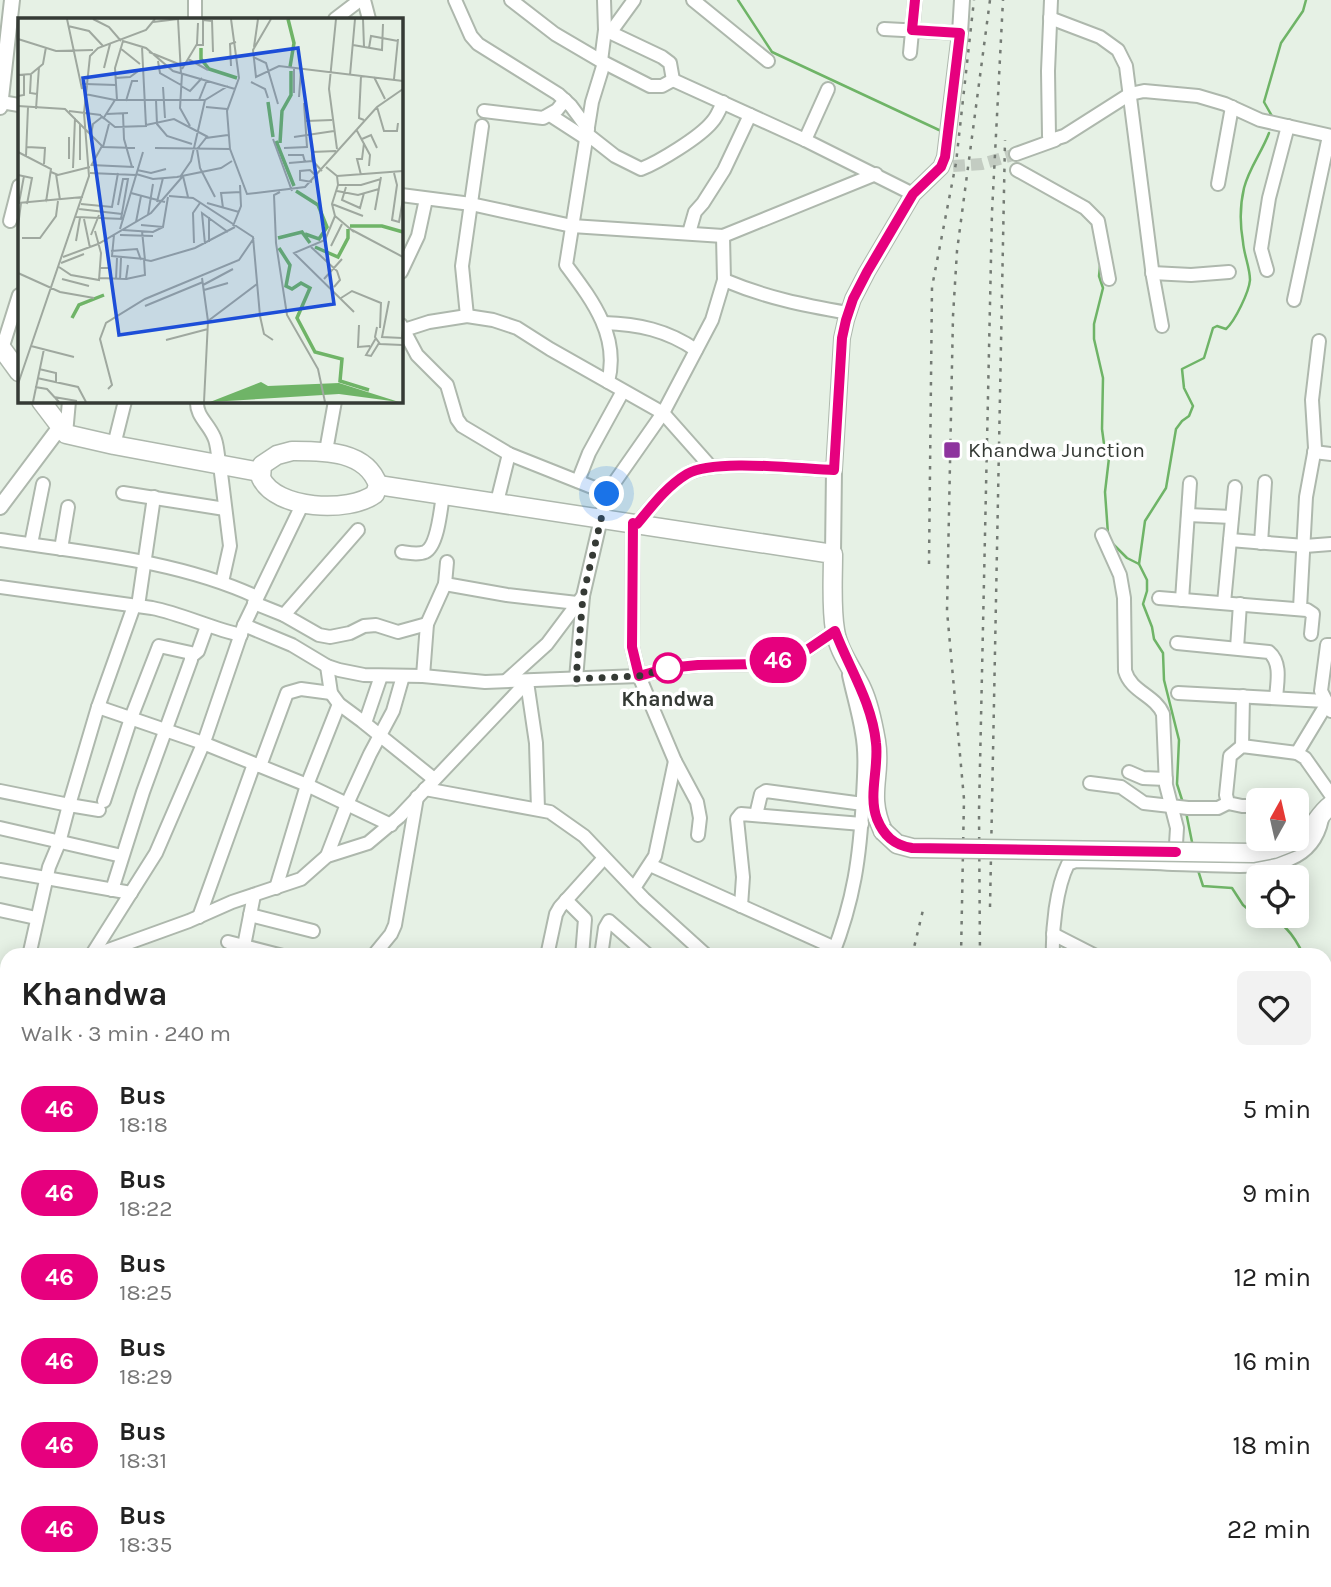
<!DOCTYPE html>
<meta charset="utf-8">
<style>
:root{--surface:#fff;--page:#f2f2f2;--text:#222;--muted:#767676}
body{margin:0;font-family:Karla,sans-serif;background:var(--page);color:var(--text);height:100vh;display:flex;flex-direction:column;font-size:26px;white-space:nowrap}
*{box-sizing:border-box;margin:0}
p{font-size:23px;color:var(--muted)}
.icon{flex:none;width:38px;height:38px;fill:none;stroke:currentColor;stroke-width:2;stroke-linecap:round;stroke-linejoin:round}
.map{position:relative;flex:1;overflow:hidden}
.panel{position:absolute;left:0px;top:948px;width:1332px;height:639px;display:flex;flex-direction:column;background:var(--surface);border-radius:21px 21px 0 0;box-shadow:0 4px 18px #0003}
.panel>*{flex:none}
.badge{padding:0 14px;border-radius:23px;font-size:24px;line-height:46px}
.needle{width:46px;rotate:8deg}
.tools{position:absolute;left:1246px;top:788px;display:grid;gap:14px}
.tools a{display:grid;place-items:center;width:63px;height:63px;border-radius:10px;background:var(--surface);box-shadow:0 4px 18px #0003;font-size:35px}
.you{position:absolute;width:35px;height:35px;margin:-18px;border:5px solid #fff;border-radius:50%;background:#1a73e8;box-shadow:0 0 0 10px #1a73e833}
.map>.badge{position:absolute;translate:-50% -50%;box-shadow:0 0 0 4px #fff}
.round{display:grid;place-items:center;flex:none;width:74px;height:74px;border-radius:10px;background:var(--page)}
.overview{display:flex;align-items:center;justify-content:space-between;height:119px;padding:0 21px}
h1{font-size:33px;font-weight:700;line-height:52px}
ul{padding:0;list-style:none}
li{display:flex;align-items:center;gap:21px;height:84px;padding:0 21px}
li div{flex:1}
li b{display:block;font-size:26px}
li em{font-style:normal}
li .badge{min-width:77px;font-weight:700;text-align:center}
.map>svg:first-child{display:block}
.lines{fill:none;stroke-linecap:round;stroke-linejoin:round}
.stream{stroke:#6fb467;stroke-width:2.5}
.river{stroke:#6fb467;stroke-width:14}
.minor-tunnel{stroke:#c3ccc2;stroke-width:12;stroke-dasharray:12 6;stroke-linecap:butt}
.minor-casing{stroke:#aeb8ad;stroke-width:16}
.major-casing{stroke:#aeb8ad;stroke-width:18}
.highway-casing{stroke:#aeb8ad;stroke-width:21}
.minor{stroke:#fff;stroke-width:12}
.major{stroke:#fff;stroke-width:14}
.highway{stroke:#fff;stroke-width:18}
.rail{stroke:#747b74;stroke-width:2.5;stroke-dasharray:3.5 7;stroke-linecap:butt}
.highway-bridge-casing{stroke:#aeb8ad;stroke-width:21;stroke-linecap:butt}
.highway-bridge{stroke:#fff;stroke-width:18}
.line-casing{stroke:#fff;stroke-width:16}
.line{stroke:#e6007e;stroke-width:10}
.walk{stroke:#353a35;stroke-width:7;stroke-dasharray:0 12.6}
.poi-dot{fill:#8e339e;stroke:#fff;stroke-width:2.5}
.stop-dot{fill:#fff;stroke:#e6007e;stroke-width:3.5}
.labels{text-anchor:middle;stroke-width:7;stroke-linejoin:round;paint-order:stroke}
.poi-label{font-size:21px;fill:#353a35;stroke:#fff;text-anchor:start}
.stop-label{font-size:21px;font-weight:bold;fill:#353a35;stroke:#fff}
.inset-river{fill:none;stroke:#6fb467;stroke-width:3.5}
.inset-road{fill:none;stroke:#9fa89f;stroke-width:2}
.view{fill:#1d4ed8;fill-opacity:0.15;stroke:#1d4ed8;stroke-width:3.5}
.inset-edge{fill:none;stroke:#353a35;stroke-width:3.5}
</style>
<div class="map">
<svg width="1331" height="1587" viewBox="0 0 1331 1587">
<rect width="100%" height="100%" fill="#e6f1e5"/>
<g class="lines">
<g class="stream">
<path d="M738 0 772 52 939 130"/>
<path d="M1273 118 1264 102 1281 43 1303 11 1306 0"/>
<path d="M1100 266 1099 276 1103 288 1094 324V339L1103 378 1102 429 1104 444 1109 458 1105 492 1108 534"/>
<path d="M1112 543 1127 558 1139 564"/>
<path d="M1183 803 1177 784 1179 740 1164 680 1163 653 1154 639 1152 627 1143 604 1147 591V580L1139 564 1145 521 1166 488 1176 429 1182 421 1189 416 1193 406 1184 388 1182 369 1204 358 1213 328 1217 326 1226 329C1235 321 1249 292 1250 280 1250 268 1244 255 1243 242 1240 225 1240 205 1244 188 1249 168 1262 152 1269 133"/>
<path d="M1186 812 1193 847"/>
<path d="M1197 867 1203 886 1232 888 1243 905 1260 919C1282 916 1295 937 1304 956"/>
<path d="M1325 990 1331 1004"/>
<path d="M1325 1161 1331 1155"/>
<path d="M1325 1247H1331"/>
</g>
<path class="river" d="M1120 1587 1125 1580"/>
<path class="minor-tunnel" d="M953 166 982 164 1016 154"/>
<g class="minor-casing">
<g id="minor">
<path d="M364 0 369 19"/>
<path d="M455 0 471 36 478 44 558 94 571 106 588 129"/>
<path d="M511 0 555 34 601 61 650 86H662L673 80"/>
<path d="M693 0 768 61"/>
<path d="M1051 0 1048 71 1049 136 1051 140 1064 136 1130 94 1144 91 1198 96 1225 104 1260 120 1331 136"/>
<path d="M1050 18 1100 37 1118 50 1126 66 1153 277 1162 326"/>
<path d="M195 19V0"/>
<path d="M335 19 360 0"/>
<path d="M884 29 960 33"/>
<path d="M605 30 662 57 670 63 673 80"/>
<path d="M610 33 634 0"/>
<path d="M910 53 915 0"/>
<path d="M601 61 605 30 604 0"/>
<path d="M604 63 592 102 566 265C592 300 620 336 608 382"/>
<path d="M673 80 805 140 913 194"/>
<path d="M1 102 19 105"/>
<path d="M484 111 543 118 557 110 565 100"/>
<path d="M550 115 587 139"/>
<path d="M587 134 615 156 641 169C659 162 700 137 712 122 717 117 720 109 723 102"/>
<path d="M805 140 828 89"/>
<path d="M1016 154 1055 140"/>
<path d="M1017 170 1085 208 1098 221 1109 279"/>
<path d="M1218 184 1232 107"/>
<path d="M401 195 471 204 572 226 723 236 876 174"/>
<path d="M10 221 19 186"/>
<path d="M689 233 695 212 703 203 724 170 750 115"/>
<path d="M1267 270 1261 249 1269 198 1288 126"/>
<path d="M401 272 418 236 426 199"/>
<path d="M1152 273 1191 275 1229 272"/>
<path d="M724 280C767 298 803 305 848 313"/>
<path d="M1294 300 1329 136"/>
<path d="M467 316 462 266 482 126"/>
<path d="M604 323C638 324 667 330 696 350"/>
<path d="M401 325 417 355 447 385 457 419 462 426 509 454 607 493"/>
<path d="M401 331 429 322 467 316 493 320 517 328 550 349 663 413 710 466"/>
<path d="M2 349 19 295"/>
<path d="M197 401C196 416 208 423 214 437 218 445 217 456 220 465L230 546 222 582"/>
<path d="M66 434 69 401"/>
<path d="M114 445 125 401"/>
<path d="M326 451 335 401"/>
<path d="M1314 452 1331 454"/>
<path d="M578 481 589 453 623 391"/>
<path d="M123 493 225 509"/>
<path d="M497 502 509 454"/>
<path d="M1188 515 1232 517"/>
<path d="M633 523 632 647 639 676 675 761 697 802 700 818 698 835"/>
<path d="M637 524C652 506 667 486 687 474 715 458 799 469 834 470"/>
<path d="M1102 535 1120 575 1124 598 1125 671C1131 692 1155 695 1163 714L1166 785 1177 828 1175 860"/>
<path d="M0 540C86 553 177 560 257 597"/>
<path d="M1230 540 1305 546 1331 544"/>
<path d="M1261 543 1265 482"/>
<path d="M31 544 43 484"/>
<path d="M61 549 68 507"/>
<path d="M402 552C409 553 418 555 425 552 438 546 441 507 443 494"/>
<path d="M445 584 507 595 577 603"/>
<path d="M0 587 152 608C182 614 210 628 241 635"/>
<path d="M1159 598 1307 610 1313 614 1311 634"/>
<path d="M1182 600 1190 483"/>
<path d="M254 603 284 615 319 635 330 637 350 633 364 626 376 625 398 632 427 624"/>
<path d="M1224 603 1235 487"/>
<path d="M138 606 154 497"/>
<path d="M1300 608 1306 497 1315 448 1312 400 1319 341"/>
<path d="M284 615 358 530"/>
<path d="M244 625 292 645 327 666 339 670 364 675 423 676 485 682 639 676 668 668 698 665 763 664 807 650 835 631"/>
<path d="M1177 643 1269 652C1282 663 1277 683 1276 698"/>
<path d="M1331 645H1327L1321 691 1331 711"/>
<path d="M1237 648 1240 604"/>
<path d="M192 656 198 651 207 626"/>
<path d="M327 666 331 693 339 704 362 721 434 779"/>
<path d="M423 676 427 624 445 584 447 562"/>
<path d="M576 679 583 596"/>
<path d="M506 681 547 644 583 596 607 493 663 413 712 320 724 280 723 236"/>
<path d="M527 682 536 743 538 809"/>
<path d="M1178 693 1325 701"/>
<path d="M98 707 203 743 307 785 391 825"/>
<path d="M365 723 381 676"/>
<path d="M1242 746 1243 696"/>
<path d="M1297 753 1326 705"/>
<path d="M260 766 287 693 301 689 331 693"/>
<path d="M1129 772 1143 778 1166 779"/>
<path d="M1090 783 1121 787 1144 803 1188 808H1218L1228 803"/>
<path d="M425 789 550 812 584 836 644 899 707 956"/>
<path d="M0 791 69 805 98 707 134 606"/>
<path d="M104 801 131 718 159 646 191 653V660L143 792 112 890"/>
<path d="M1258 806H1242L1228 803 1226 795 1230 756 1242 746 1297 753 1305 758 1331 795"/>
<path d="M756 815 761 794 766 791 863 804"/>
<path d="M0 828 122 856"/>
<path d="M327 856 347 804 370 754 393 711 403 676"/>
<path d="M650 865 835 948"/>
<path d="M0 870 131 893"/>
<path d="M276 888 307 785 339 704"/>
<path d="M634 888 655 856 675 761"/>
<path d="M566 900 585 919 582 956"/>
<path d="M741 906 743 877 737 819 741 814 862 824"/>
<path d="M0 910 36 918"/>
<path d="M250 915 313 931"/>
<path d="M199 917 254 764"/>
<path d="M1053 934 1096 956"/>
<path d="M228 942 283 956"/>
<path d="M244 946 254 895"/>
<path d="M29 956 49 867 59 843 69 805 99 810"/>
<path d="M91 956 156 853 204 742 244 625 303 503"/>
<path d="M92 956 189 921 232 902 301 879 327 856 368 843 399 817 527 682"/>
<path d="M373 956 391 934 395 925 417 797"/>
<path d="M547 956 556 914 560 907 604 858"/>
<path d="M601 956 605 928 609 921 649 956"/>
<path d="M832 956C854 900 860 857 863 797 864 776 866 754 862 733 859 713 853 694 849 675"/>
<path d="M1053 956C1052 929 1056 888 1068 864L1076 861C1108 862 1141 862 1173 864 1203 864 1264 871 1290 859 1309 851 1318 838 1322 819"/>
<path d="M0 990 7 987"/>
<path d="M0 1001 7 999"/>
<path d="M0 1173 6 1180 3 1240"/>
<path d="M1325 1198 1331 1204"/>
<path d="M1325 1325 1331 1332"/>
<path d="M1325 1399 1331 1394"/>
<path d="M1325 1447 1331 1442"/>
<path d="M0 1494 7 1491"/>
<path d="M1325 1500 1331 1507"/>
<path d="M500 1580 501 1587"/>
<path d="M874 1580V1587"/>
<path d="M1038 1580V1587"/>
<path d="M552 1587 553 1580"/>
</g>
</g>
<g class="major-casing">
<g id="major">
<path d="M0 107 12 0"/>
<path d="M0 507 60 427"/>
<path d="M833 554 834 470 842 338 846 320 853 299 867 272 913 194 941 167 945 157 960 33 962 0"/>
</g>
</g>
<g class="highway-casing">
<g id="highway">
<path d="M0 346 19 372"/>
<path d="M41 401 66 434 114 445 260 472"/>
<path d="M292 451C323 451 366 450 378 485L375 494C349 513 276 510 261 478L262 465 277 455Z"/>
<path d="M378 485 833 554C833 579 831 606 835 630 838 651 853 670 862 689 869 704 873 724 876 741 882 775 866 794 883 831"/>
<path d="M1296 840C1314 832 1316 816 1331 805"/>
</g>
</g>
<use href="#minor" class="minor"/>
<use href="#major" class="major"/>
<use href="#highway" class="highway"/>
<g class="rail">
<path d="M929 564 932 287 956 163 974 0"/>
<path d="M990 907 1005 140"/>
<path d="M912 956 923 910"/>
<path d="M961 956 964 799 947 611 953 316 957 251 990 0"/>
<path d="M980 956 979 811 992 212 1003 0"/>
<path d="M0 1321 7 1319"/>
<path d="M948 1587V1580"/>
<path d="M969 1587V1580"/>
</g>
<g class="highway-bridge-casing">
<path id="highway-bridge" d="M883 831 897 844 912 848 1253 853 1273 849 1296 840"/>
</g>
<use href="#highway-bridge" class="highway-bridge"/>
</g>
<g class="lines">
<g class="line-casing">
<path id="line" d="M915 0 912 30 960 33 945 157 941 167 913 194 867 272 853 299 846 320 842 338 834 470C800 469 714 458 687 474 667 486 652 506 637 524L633 523 632 647 639 676 668 668 698 665 763 664 807 650 835 631C849 668 872 702 876 743 879 768 868 795 877 819 884 836 894 845 912 848L1176 852"/>
</g>
<use href="#line" class="line"/>
<path class="walk" d="M607 494 583 596 576 679 639 676 668 668"/>
</g>
<rect class="poi-dot" x="943" y="441" width="18" height="18" rx="3.5"/>
<circle class="stop-dot" cx="668" cy="668" r="14"/>
<g class="labels">
<g class="poi-label">
<text x="968" y="457">Khandwa Junction</text>
</g>
<g class="stop-label">
<text x="668" y="706">Khandwa</text>
</g>
</g>
<g transform="translate(18 18)">
<rect width="385" height="385" fill="#e6f1e5"/>
<path d="M243 364 250 368 321 365 381 384 321 376 192 384Z" fill="#6fb467"/>
<path class="inset-river" d="M270 1 276 25 272 49M183 30V41L191 51 219 60M250 84 255 119M258 123 276 168M262 125 264 93 273 77V53M278 173 300 187 309 209 301 221 287 216M332 208H364L385 214M260 220 284 214 292 225M297 229 320 239 330 220V211M261 230 272 247 268 268 274 271 283 265 292 270 279 300 297 334 324 341 322 363 351 372M54 300 61 287 86 277"/>
<path class="inset-road" d="M49 1 64 71M75 1 91 9 103 23M160 1 163 56M253 1 235 32 238 59 261 48 385 63M318 1 311 71 319 131M345 1 346 29M194 2 195 34M135 4 160 1M50 8 71 13 85 28M0 21 38 33 75 32M178 27H185V2L194 3M335 27 364 32 365 6M236 29 240 1M102 30 122 46M351 30 353 18 380 23M131 34 163 47M235 39 248 45 260 86M170 41 190 52M140 43 142 55 163 67M213 48 212 26 218 24M86 50 92 26M164 51 179 26 180 5M13 56 12 75 19 76M164 56 162 90 172 108M0 57 13 56 25 46 28 29M332 57 337 1M343 58 341 100 346 102M356 59 367 81M97 60 112 59 123 51M376 61 380 21M233 64 247 71 250 80M67 66 98 67M163 68 172 73 184 60M145 69 147 100M276 75V51M67 76 97 82M0 78 6 77V57M281 79 283 52M99 82 97 50 105 23 128 30 155 53 217 71M138 82 139 106 149 118 174 126M181 82 189 62M108 83 114 63H120M286 85 289 129M0 88 47 91 85 129 117 130M188 89 209 91M359 89 366 113H379L380 105M18 91 21 49M51 93 83 97M89 96 110 95M105 96 106 121 114 149M82 97 97 109 128 108 124 29M85 101 97 82H187L210 68M288 103 314 102M62 106V142M128 107 156 101 190 119M338 111 352 137 351 148M73 116 75 106 84 99M276 119 316 113M255 121 274 173M344 121 353 117 359 130M9 129 27 130 26 146M85 129 91 106M137 130 212 131 229 176 287 169 359 89 385 71M180 130 188 120 210 117M266 130 290 129M179 131 182 150 197 179M212 131 209 93 221 60 213 1M0 134 33 151 28 184M270 137H285L287 144M8 138 10 89M51 141V119M271 145 295 143M73 147 116 149M73 148 84 128M308 149 319 158 320 167 314 186 317 198 336 214M55 150 57 100M119 152 133 155 148 151M304 153 294 142V134L318 133M33 154 40 157 72 149M72 155 118 157M376 155 379 167 374 202 381 204 385 181M38 156 42 182M118 156 135 161 159 159 203 150 214 143M0 157 14 160 9 186M343 157 339 141H344L346 125M165 158 170 179M319 158 385 153M162 159 173 143 187 82M294 164 282 162V153L292 152 299 159M320 167H343L363 161M328 169 324 182 342 190 346 175M319 173 340 177 361 171M262 174 256 177 258 225 269 297 300 351 307 384M113 175 147 184M151 178 175 180 235 219 242 298 246 316 255 322M139 184 145 160M0 185 65 179M1 185 6 158M189 185 221 194M63 186 94 189 100 155M314 186 345 198M100 187 105 161H110L103 201M205 190 203 175 223 174M61 191 104 196M357 192 363 159M130 197 135 166M317 198 307 222 276 235 336 294M58 199 106 201M66 201 72 230M118 204 123 178M123 207 145 209 150 179M0 208 3 185M215 208 223 188 222 167M102 211 125 134M105 212 135 214 145 209M334 212 385 239M124 213 127 242 133 243 177 230 217 209M73 217 81 197M96 217 94 238 127 241M102 217 135 218M4 220H22L38 198 40 183M58 223 62 200M191 224V199M176 225 175 195 182 185M187 226 184 195 210 214M313 228 324 206M293 229 319 253 322 262 316 269M93 233 119 231 123 242M45 239 80 226 133 195 165 158M43 245 66 236M41 249 53 257 81 262 83 235 77 213M81 250H92L93 260M0 255 42 274 76 280M82 260 108 261 110 247M184 260 190 303 186 384M44 261 71 268M98 261 99 240M108 261 127 257 126 241M306 261 324 241M102 262 103 240M185 267 215 251M186 272 210 265M323 280 334 273 363 285M371 283 364 319 384 320 385 311M127 288 185 264M190 303 239 266M341 307 340 329 352 328M359 309 357 319 362 326 384 327M362 310 363 284M358 320 348 337 353 338 361 325M148 322 190 311M13 328 56 339M21 351 38 355V364M19 360 60 369 68 384M0 366 71 158 66 95 72 38 80 30 128 12 137 1M17 369 29 371 41 384M90 371 94 367 82 321 88 305 127 281 221 242 236 220M36 379 59 383M15 384 26 331"/>
<path class="view" d="M280 30 316 286 101 317 65 60Z"/>
<rect width="385" height="385" class="inset-edge"/>
</g>
</svg>
<div class="tools">
<a><svg class="needle" viewBox="-14 -14 28 28"><path d="M0-13l5 13h-10z" fill="#e53935"/><path d="M0 13l5-13h-10z" fill="#767676"/></svg></a>
<a><svg class="icon" aria-label="locate" viewBox="0 0 24 24"><circle cx="12" cy="12" r="6"/><path d="M12 2v4M12 18v4M2 12h4M18 12h4"/></svg></a>
</div>
<div class="you" style="left:607px;top:494px"></div>
<b class="badge" style="left:778px;top:660px;background:#e6007e;color:#fff">46</b>
<section class="panel">
<div class="overview"><div><h1>Khandwa</h1><p>Walk · 3 min · 240 m</p></div><a class="round"><svg class="icon" aria-label="heart" viewBox="0 0 24 24"><path d="M12 20l-8-8c-3-5 5-10 8-4 3-6 11-1 8 4z"/></svg></a></div>
<ul>
<li><span class="badge" style="background:#e6007e;color:#fff">46</span><div><b>Bus</b><p>18:18</p></div><em>5 min</em></li>
<li><span class="badge" style="background:#e6007e;color:#fff">46</span><div><b>Bus</b><p>18:22</p></div><em>9 min</em></li>
<li><span class="badge" style="background:#e6007e;color:#fff">46</span><div><b>Bus</b><p>18:25</p></div><em>12 min</em></li>
<li><span class="badge" style="background:#e6007e;color:#fff">46</span><div><b>Bus</b><p>18:29</p></div><em>16 min</em></li>
<li><span class="badge" style="background:#e6007e;color:#fff">46</span><div><b>Bus</b><p>18:31</p></div><em>18 min</em></li>
<li><span class="badge" style="background:#e6007e;color:#fff">46</span><div><b>Bus</b><p>18:35</p></div><em>22 min</em></li>
</ul>
</section>
</div>
